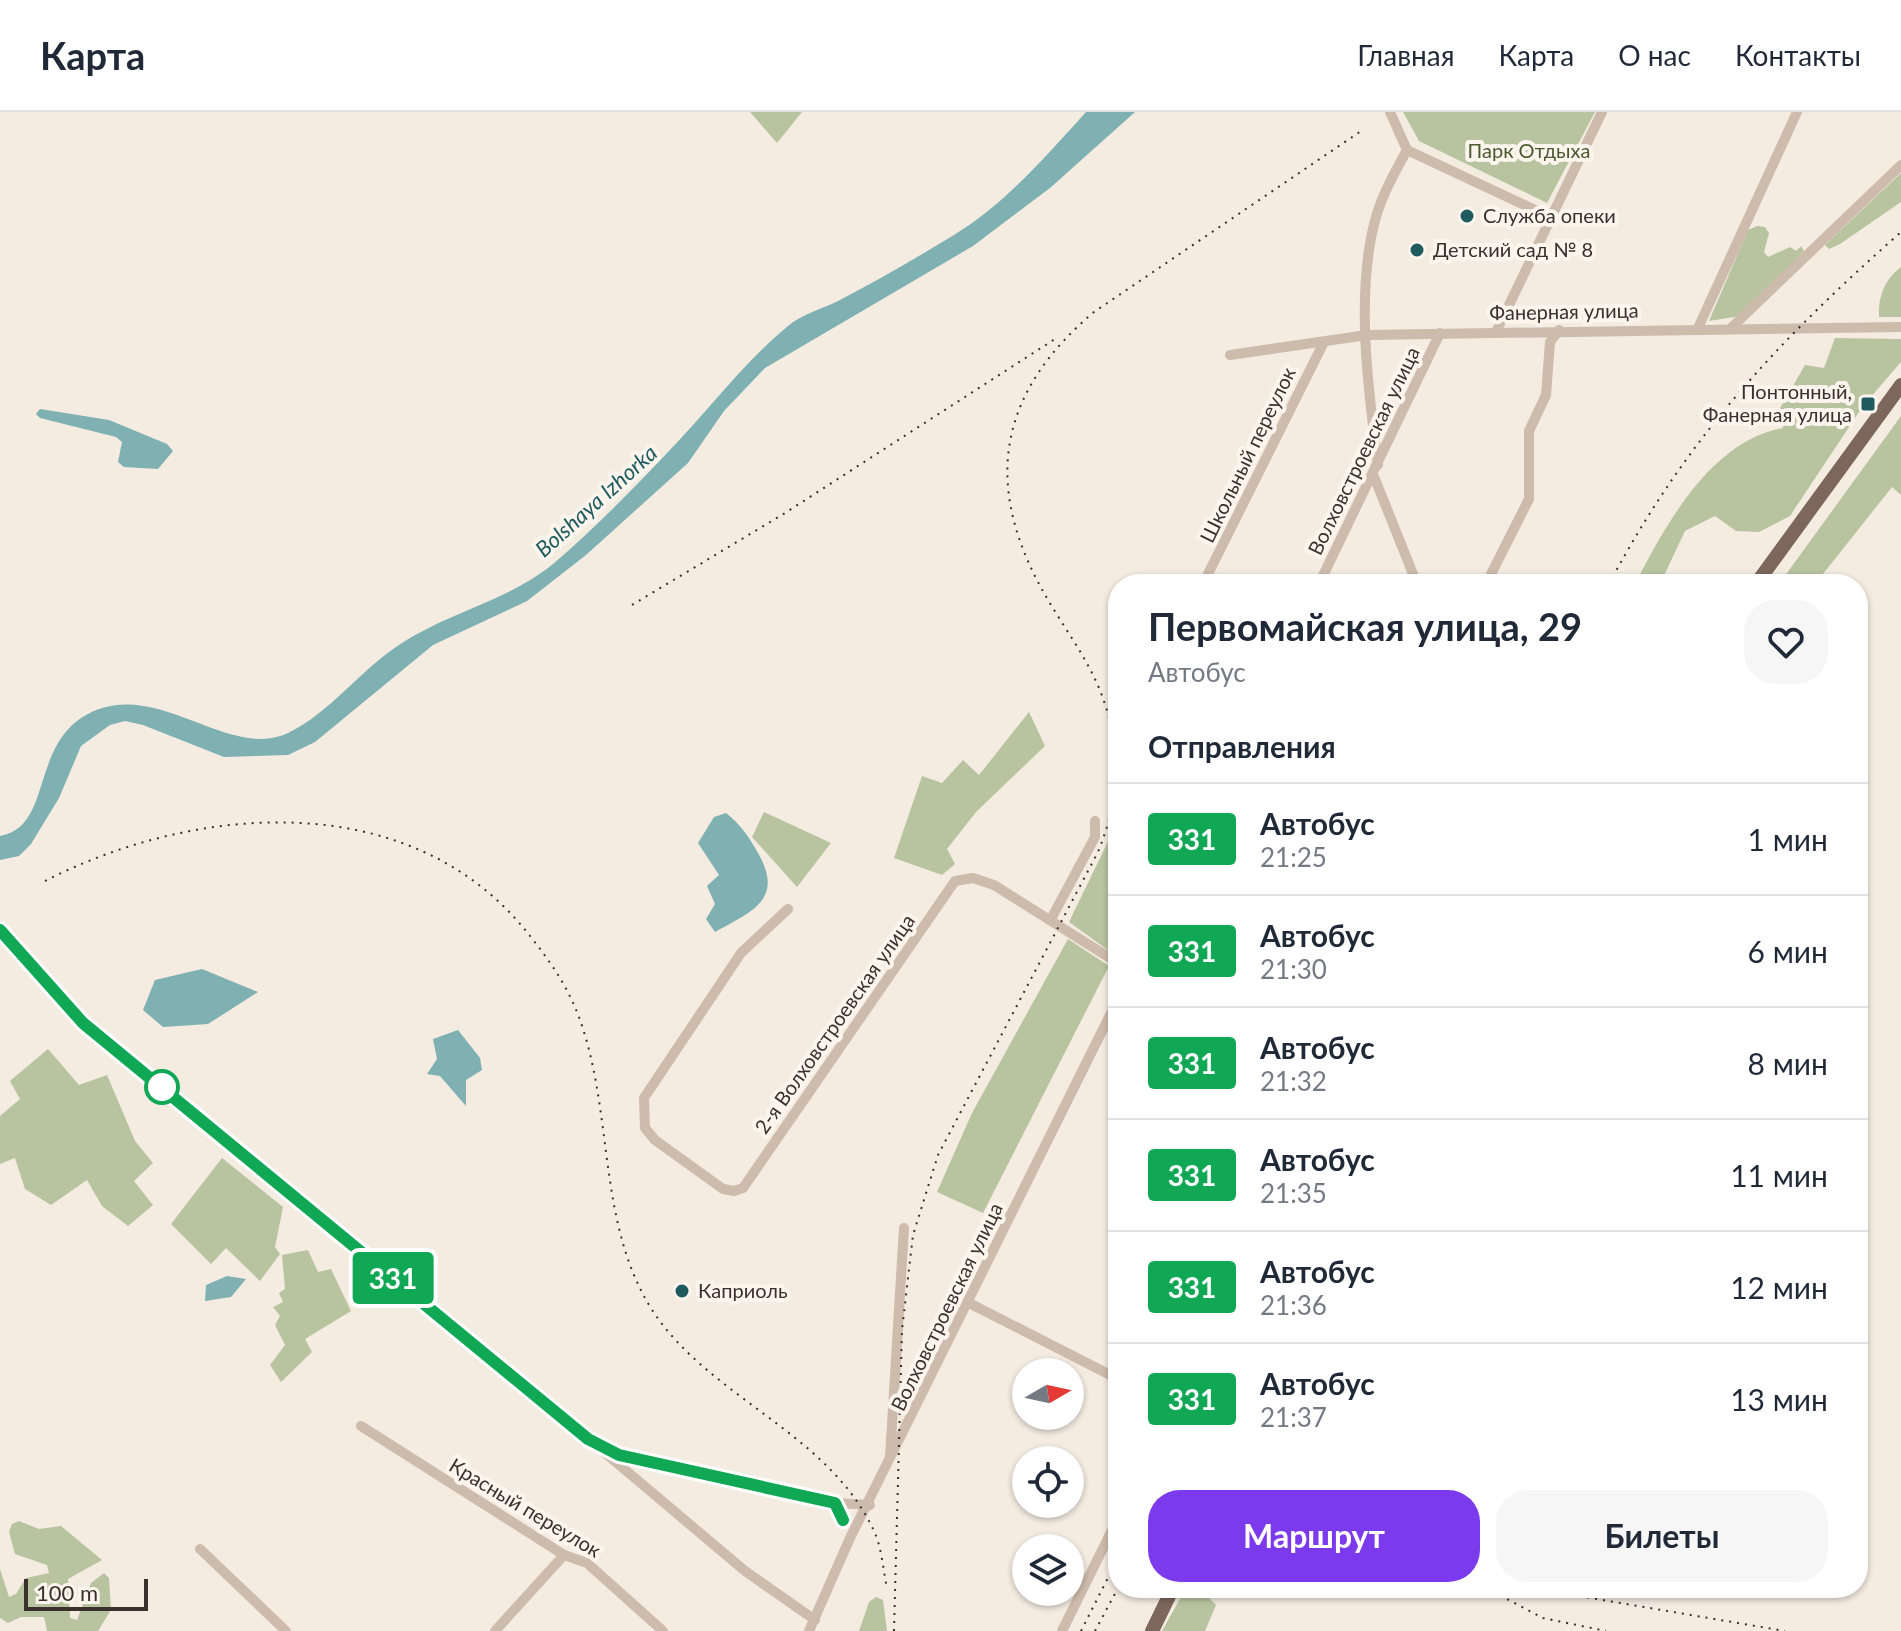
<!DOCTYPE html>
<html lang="ru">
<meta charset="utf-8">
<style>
:root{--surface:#fff;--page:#f6f6f7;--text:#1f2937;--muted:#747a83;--line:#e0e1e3;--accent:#7c3aed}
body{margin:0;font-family:Lato,sans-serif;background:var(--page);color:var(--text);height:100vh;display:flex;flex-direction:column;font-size:30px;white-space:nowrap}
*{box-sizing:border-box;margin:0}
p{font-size:26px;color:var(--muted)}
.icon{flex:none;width:44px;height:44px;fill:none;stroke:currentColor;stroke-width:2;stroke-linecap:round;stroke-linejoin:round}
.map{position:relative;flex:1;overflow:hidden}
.drawer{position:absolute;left:1108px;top:462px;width:760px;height:1024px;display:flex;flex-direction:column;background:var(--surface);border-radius:32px;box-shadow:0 2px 6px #0004}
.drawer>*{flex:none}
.badge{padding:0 16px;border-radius:6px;font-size:28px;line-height:52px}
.needle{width:52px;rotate:81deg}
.controls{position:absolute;left:1012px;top:1246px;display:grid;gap:16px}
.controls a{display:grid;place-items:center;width:72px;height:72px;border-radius:50%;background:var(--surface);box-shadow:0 2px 6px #0004;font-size:40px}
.scale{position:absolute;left:24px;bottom:20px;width:124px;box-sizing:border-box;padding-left:8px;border:4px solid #3b302b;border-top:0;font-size:22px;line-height:28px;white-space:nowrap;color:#3b302b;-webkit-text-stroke:6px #fbf5ee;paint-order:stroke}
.map>.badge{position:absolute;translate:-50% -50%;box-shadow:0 0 0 4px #fff}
h2{padding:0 40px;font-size:30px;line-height:72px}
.round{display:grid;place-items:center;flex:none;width:84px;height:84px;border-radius:32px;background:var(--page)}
.head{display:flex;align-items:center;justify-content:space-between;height:136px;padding:0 40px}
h1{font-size:38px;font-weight:700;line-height:60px}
.button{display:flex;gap:16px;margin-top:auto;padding:16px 40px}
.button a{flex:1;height:92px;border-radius:32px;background:var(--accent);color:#fff;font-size:32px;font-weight:700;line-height:92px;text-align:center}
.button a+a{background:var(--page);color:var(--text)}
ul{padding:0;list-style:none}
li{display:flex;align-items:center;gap:24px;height:112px;padding:0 40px;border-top:2px solid var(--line)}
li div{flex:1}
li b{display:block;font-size:30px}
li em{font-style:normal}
li .badge{min-width:88px;font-weight:700;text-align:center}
header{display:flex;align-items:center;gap:48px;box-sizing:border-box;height:112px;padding:0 40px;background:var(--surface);border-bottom:2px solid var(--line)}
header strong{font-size:38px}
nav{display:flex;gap:44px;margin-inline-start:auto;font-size:28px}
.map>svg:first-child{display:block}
.green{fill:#b8c4a0}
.water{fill:#7fb0b2}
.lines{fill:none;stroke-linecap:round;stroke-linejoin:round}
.minor{stroke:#cdbbac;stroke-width:10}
.major{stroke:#7d675c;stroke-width:14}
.rail{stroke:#3b302b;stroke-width:2;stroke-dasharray:2 6;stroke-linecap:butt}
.line-casing{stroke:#fff;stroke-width:18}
.line{stroke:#10a855;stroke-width:12}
.poi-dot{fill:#1f5a5e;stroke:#fbf5ee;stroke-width:3}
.stop-dot{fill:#fff;stroke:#10a855;stroke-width:4}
.labels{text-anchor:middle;stroke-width:8;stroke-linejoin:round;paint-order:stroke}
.park-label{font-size:20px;fill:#4a5a2e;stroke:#fbf5ee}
.poi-label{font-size:20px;fill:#3b302b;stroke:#fbf5ee;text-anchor:start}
.street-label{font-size:20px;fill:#3b302b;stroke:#fbf5ee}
.water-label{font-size:22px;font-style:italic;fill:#1f5a5e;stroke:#fbf5ee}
</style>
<header>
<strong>Карта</strong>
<nav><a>Главная</a><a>Карта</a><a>О нас</a><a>Контакты</a></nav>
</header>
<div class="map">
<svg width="1901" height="1519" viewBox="0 0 1901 1519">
<rect width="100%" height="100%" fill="#f4ebe1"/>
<g class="green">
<path d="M750 0H802L777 31Z"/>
<path d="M1403 0H1595L1547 91 1419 29Z"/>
<path d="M1901 61V90L1840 132 1829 137 1825 133Z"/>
<path d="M1757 114 1765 115 1769 121 1764 140 1768 145 1790 135 1796 139 1801 134 1804 139 1740 204 1709 209 1748 118Z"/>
<path d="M1901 155V205H1879C1878 185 1884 168 1901 155Z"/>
<path d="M1835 226 1901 227V250L1863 294 1790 404 1759 420 1736 419 1715 404 1685 419 1660 472H1635C1666 412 1711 329 1783 316L1779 298 1805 253 1824 256Z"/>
<path d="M1901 304V383L1892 375 1815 472H1779Z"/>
<path d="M1029 600 1045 634 976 700 947 737 955 752 942 763 894 746 922 664 942 671 963 648 979 663Z"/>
<path d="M764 700 831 731 797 775 752 725Z"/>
<path d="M1118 709V828L1112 841 1069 810Z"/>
<path d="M1068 827 1109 854 983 1101 937 1080 972 1001Z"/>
<path d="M48 937 79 973 107 963 135 1029 153 1051 134 1069 153 1093 128 1114 102 1094 87 1068 51 1093 25 1077 15 1046 0 1052V1004L20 987 10 969Z"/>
<path d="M222 1046 283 1095 275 1135 280 1142 260 1169 226 1136 211 1152 171 1112Z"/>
<path d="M308 1138 318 1160 331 1157 351 1199 305 1227 312 1240 281 1270 270 1253 285 1233 275 1213 280 1204 273 1195 283 1190 279 1181 285 1177 282 1143Z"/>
<path d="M19 1409 39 1417 61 1414 102 1448 68 1467 70 1506 77 1508 91 1471 104 1461 109 1466 111 1498 98 1519H47L44 1505H21L8 1511 0 1506V1457L9 1485 16 1482 26 1466 49 1461 47 1453 15 1442 9 1420 12 1412Z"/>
<path d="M1186 1476 1202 1479 1216 1493 1205 1519H1162Z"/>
<path d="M876 1485 883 1488 887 1519H859L869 1490Z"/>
</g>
<g class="water">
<path d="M1086 0H1135L1050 76 973 134 765 256 724 299 688 351 586 443 527 489 433 533 315 630 288 643 224 645 143 613 125 609 110 613 81 634 59 686 31 732 19 744 0 748V724C53 715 30 632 88 602 158 565 229 651 290 620 327 602 359 561 393 537 443 501 505 491 553 452 593 418 632 378 668 340 709 298 743 251 788 214 802 202 822 197 838 189 877 169 916 146 954 123 1004 93 1047 43 1086 0Z"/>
<path d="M40 297 109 308 167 332 173 339 158 357 124 355 118 350 122 330 116 325 40 306 36 302Z"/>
<path d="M726 701C741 713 749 725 758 741 785 788 751 800 715 820L706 807 715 792 707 774 719 763 698 731 714 705Z"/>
<path d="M202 857 258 880 208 912 163 915 143 898 155 868Z"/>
<path d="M458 918 480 946 482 958 466 968V994L440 964 427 962 437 947 433 927Z"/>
<path d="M227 1164 246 1167 231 1185 205 1189 206 1173Z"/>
</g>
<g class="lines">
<g class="minor">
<path d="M1390 0 1407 38"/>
<path d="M1407 38 1550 105"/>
<path d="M1732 215 1901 53"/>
<path d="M1698 216 1797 0"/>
<path d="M1496 220 1602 0"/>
<path d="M1230 243 1367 223 1901 215"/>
<path d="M1378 353C1368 278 1355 178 1376 105 1383 81 1395 60 1407 38"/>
<path d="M1373 362 1417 472"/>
<path d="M1203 472 1324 230"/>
<path d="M1319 472 1440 221"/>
<path d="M1486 472 1529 387V319L1546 283 1550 230 1559 218"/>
<path d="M788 797 741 841 644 986 645 1016 655 1028 723 1077 734 1079 743 1076 955 769 973 766 994 773 1118 851"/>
<path d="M1051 807 1095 725V709"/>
<path d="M0 818 83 911 588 1327 619 1343 835 1391 870 1393"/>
<path d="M969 1191 1118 1267"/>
<path d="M361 1314 564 1443 587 1451 663 1519"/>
<path d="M604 1340 745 1459 815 1508"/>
<path d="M890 1345 904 1116"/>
<path d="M200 1437 286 1519"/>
<path d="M495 1519 564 1443"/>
<path d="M809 1519 850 1426 1118 887"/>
<path d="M1062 1519 1118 1406"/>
</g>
<g class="major">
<path d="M1756 472 1901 273"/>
<path d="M1152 1519 1173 1476"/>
</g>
<g class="rail">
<path d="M1609 472C1687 325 1778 229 1901 120"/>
<path d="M632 493 785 401 1055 227"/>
<path d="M45 769C197 691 414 674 530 824 554 854 573 883 584 920 612 1010 600 1111 649 1193 705 1285 827 1318 874 1419 882 1436 883 1458 887 1476"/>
<path d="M1486 1476 1543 1506 1606 1519"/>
<path d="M1532 1476 1785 1519"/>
<path d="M894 1519 902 1218 913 1123 938 1043 1098 740C1120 686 1122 636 1101 581 1086 542 1057 507 1038 470 982 363 1004 276 1094 200L1364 17"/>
<path d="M1081 1519 1118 1446"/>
<path d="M1095 1519 1118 1476"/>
</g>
</g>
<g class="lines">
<g class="line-casing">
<path id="line" d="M0 818 83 911 588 1327 619 1343 835 1391 843 1408"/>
</g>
<use href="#line" class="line"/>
</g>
<g class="poi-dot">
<circle cx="1467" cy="104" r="8"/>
<circle cx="1417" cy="138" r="8"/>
<rect x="1860" y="284" width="16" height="16" rx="4"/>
<circle cx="682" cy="1179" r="8"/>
</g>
<circle class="stop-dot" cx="162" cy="975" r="16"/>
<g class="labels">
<g class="park-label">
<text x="1529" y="46">Парк Отдыха</text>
</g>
<g class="poi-label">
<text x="1483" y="111">Служба опеки</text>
<text x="1433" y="145">Детский сад № 8</text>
<text x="1852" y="287" text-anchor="end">Понтонный,<tspan x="1852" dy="23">Фанерная улица</tspan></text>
<text x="698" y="1186">Каприоль</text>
</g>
<g class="street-label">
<text transform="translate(1564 200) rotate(-1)" y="7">Фанерная улица</text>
<text transform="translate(1364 339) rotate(-64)" y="7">Волховстроевская улица</text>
<text transform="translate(1248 343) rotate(-64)" y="7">Школьный переулок</text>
<text transform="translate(835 912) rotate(-55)" y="7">2-я Волховстроевская улица</text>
<text transform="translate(947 1195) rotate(-64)" y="7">Волховстроевская улица</text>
<text transform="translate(525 1396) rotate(31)" y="7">Красный переулок</text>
</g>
<g class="water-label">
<text transform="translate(596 389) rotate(-42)" y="8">Bolshaya Izhorka</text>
</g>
</g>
</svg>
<div class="controls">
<a><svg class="needle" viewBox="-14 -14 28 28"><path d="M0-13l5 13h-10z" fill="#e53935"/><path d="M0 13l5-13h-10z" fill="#747a83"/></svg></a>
<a><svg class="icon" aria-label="locate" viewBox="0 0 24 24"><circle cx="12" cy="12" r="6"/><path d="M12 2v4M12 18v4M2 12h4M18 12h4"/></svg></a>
<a><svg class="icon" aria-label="layers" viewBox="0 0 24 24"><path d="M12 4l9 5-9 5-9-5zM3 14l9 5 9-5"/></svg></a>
</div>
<div class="scale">100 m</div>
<b class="badge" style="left:393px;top:1166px;background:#10a855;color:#fff">331</b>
<section class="drawer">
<div class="head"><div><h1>Первомайская улица, 29</h1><p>Автобус</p></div><a class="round"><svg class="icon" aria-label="heart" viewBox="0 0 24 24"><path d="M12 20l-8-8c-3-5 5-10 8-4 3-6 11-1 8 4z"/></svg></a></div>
<h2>Отправления</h2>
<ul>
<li><span class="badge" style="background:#10a855;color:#fff">331</span><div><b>Автобус</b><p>21:25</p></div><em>1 мин</em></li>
<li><span class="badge" style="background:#10a855;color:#fff">331</span><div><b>Автобус</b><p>21:30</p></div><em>6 мин</em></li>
<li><span class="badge" style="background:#10a855;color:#fff">331</span><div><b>Автобус</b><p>21:32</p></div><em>8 мин</em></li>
<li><span class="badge" style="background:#10a855;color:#fff">331</span><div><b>Автобус</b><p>21:35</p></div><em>11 мин</em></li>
<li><span class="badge" style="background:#10a855;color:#fff">331</span><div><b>Автобус</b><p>21:36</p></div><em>12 мин</em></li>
<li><span class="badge" style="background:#10a855;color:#fff">331</span><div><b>Автобус</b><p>21:37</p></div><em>13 мин</em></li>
</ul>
<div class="button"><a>Маршрут</a><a>Билеты</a></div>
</section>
</div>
